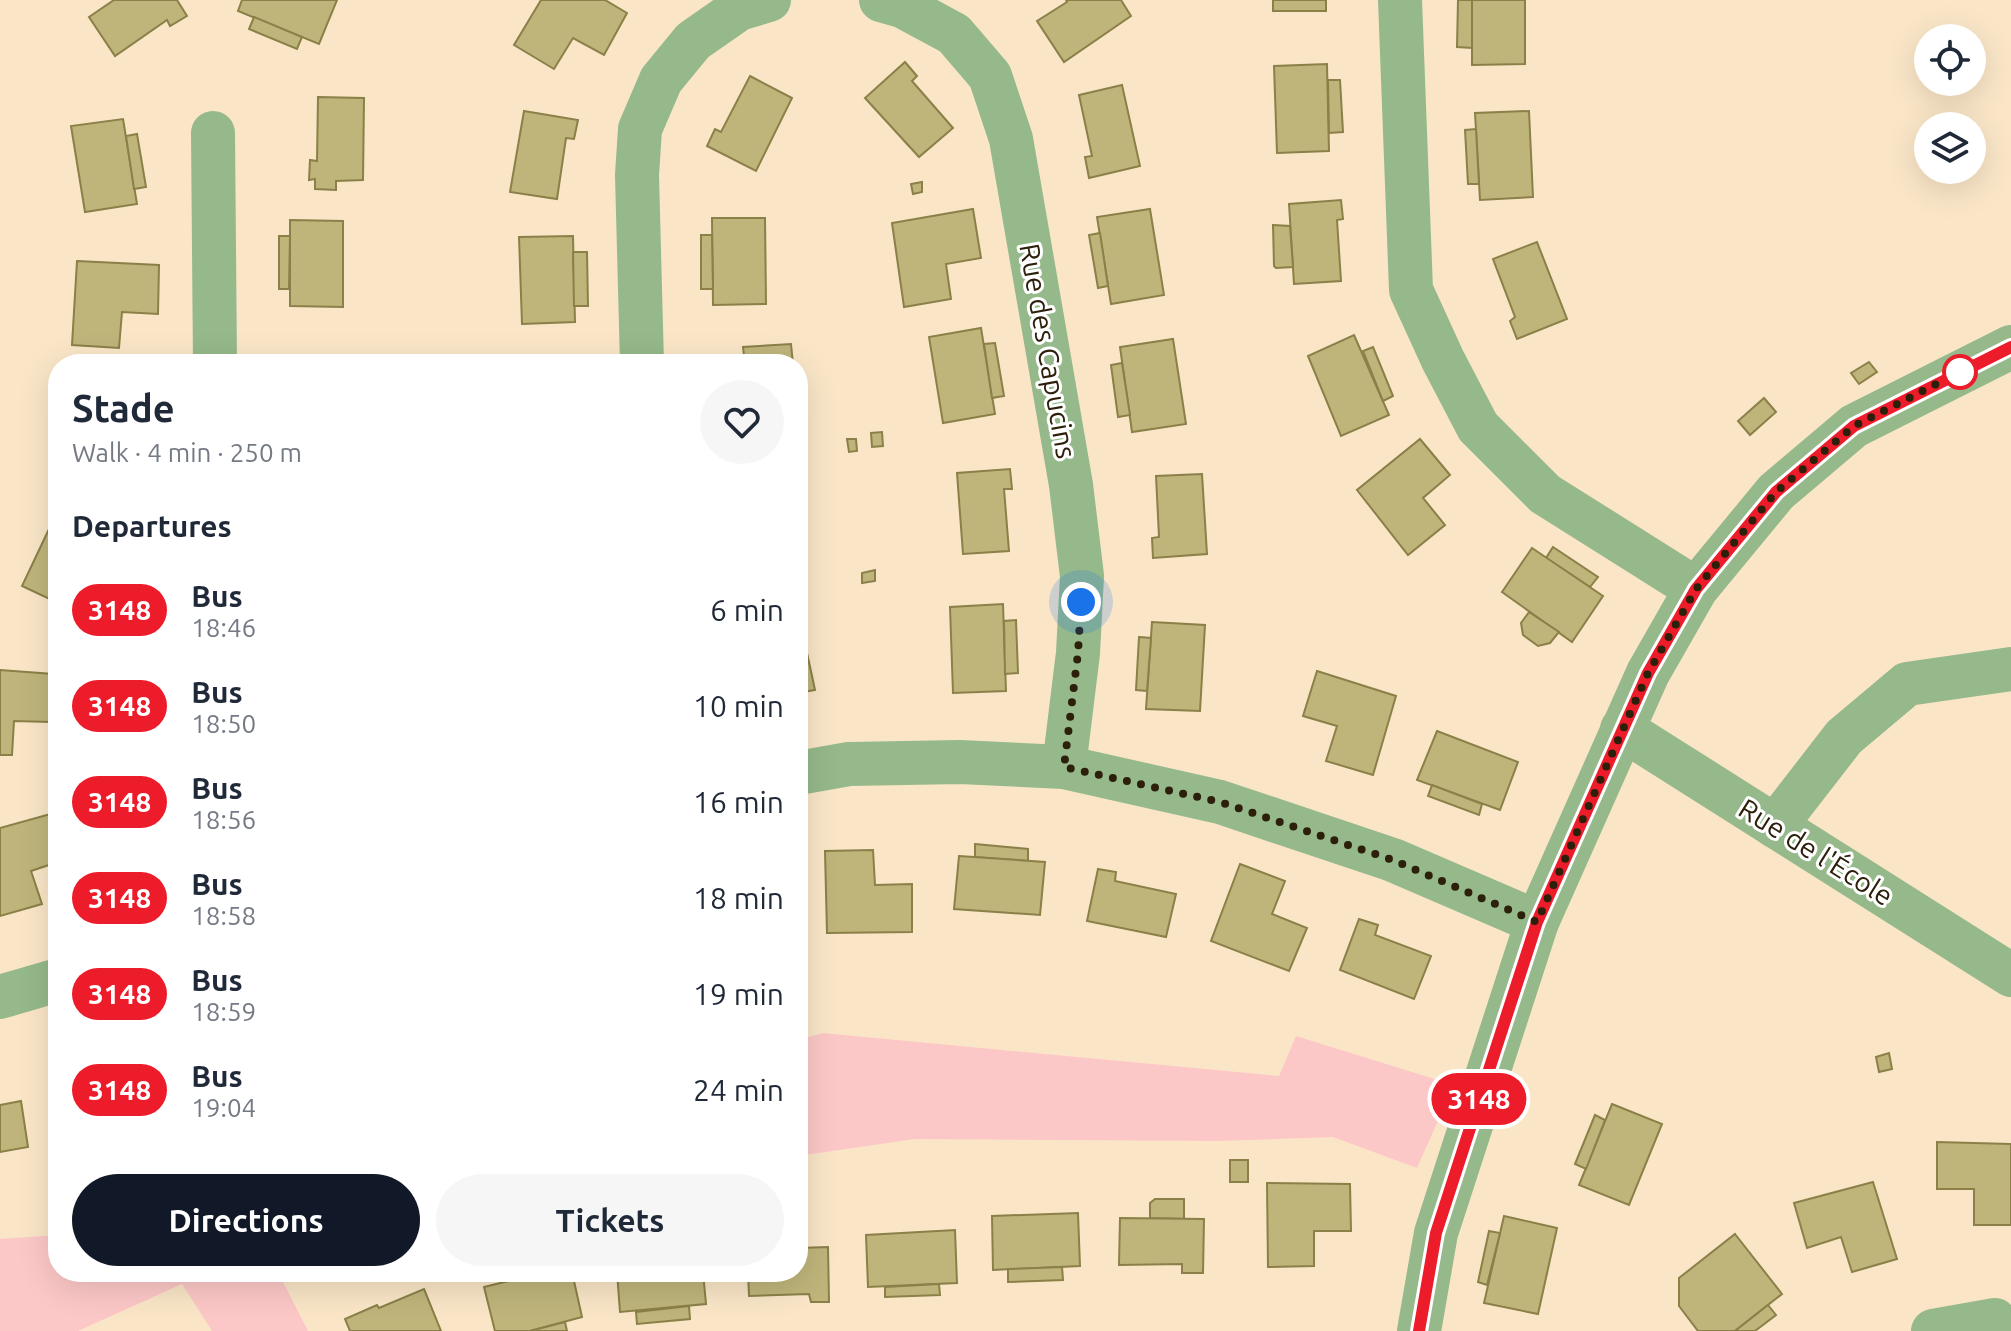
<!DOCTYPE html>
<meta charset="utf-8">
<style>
:root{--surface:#fff;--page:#f6f6f7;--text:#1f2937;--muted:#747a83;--accent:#111827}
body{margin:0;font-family:Ubuntu,sans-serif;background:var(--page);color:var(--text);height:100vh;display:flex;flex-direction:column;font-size:30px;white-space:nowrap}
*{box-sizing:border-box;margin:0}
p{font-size:26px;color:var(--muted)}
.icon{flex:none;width:44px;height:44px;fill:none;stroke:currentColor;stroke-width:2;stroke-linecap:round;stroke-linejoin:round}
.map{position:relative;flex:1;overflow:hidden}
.details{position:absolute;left:48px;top:354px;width:760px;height:928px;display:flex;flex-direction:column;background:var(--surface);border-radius:32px;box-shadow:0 8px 32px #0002}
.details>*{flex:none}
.badge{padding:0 16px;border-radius:26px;font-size:28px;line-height:52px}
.buttons{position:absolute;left:1914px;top:24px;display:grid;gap:16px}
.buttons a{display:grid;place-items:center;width:72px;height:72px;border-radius:50%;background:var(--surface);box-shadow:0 8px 32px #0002;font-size:40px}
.you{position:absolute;width:40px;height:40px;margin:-20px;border:6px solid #fff;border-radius:50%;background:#1a73e8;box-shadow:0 0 0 12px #1a73e833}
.map>.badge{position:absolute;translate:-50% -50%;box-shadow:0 0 0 4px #fff}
h2{padding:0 24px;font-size:30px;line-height:72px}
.round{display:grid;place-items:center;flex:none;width:84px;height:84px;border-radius:42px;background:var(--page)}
.overview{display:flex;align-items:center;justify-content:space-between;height:136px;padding:0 24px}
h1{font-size:38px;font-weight:700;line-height:60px}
.button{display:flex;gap:16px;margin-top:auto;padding:16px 24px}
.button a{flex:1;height:92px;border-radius:48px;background:var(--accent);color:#fff;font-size:32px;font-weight:700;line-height:92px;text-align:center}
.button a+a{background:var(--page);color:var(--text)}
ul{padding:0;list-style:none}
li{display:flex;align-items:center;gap:24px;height:96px;padding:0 24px}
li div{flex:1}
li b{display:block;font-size:30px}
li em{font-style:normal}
li .badge{min-width:88px;font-weight:700;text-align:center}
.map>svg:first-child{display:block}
.green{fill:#fcc8c7}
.building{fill:#bfb57b;stroke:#8a8048;stroke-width:2}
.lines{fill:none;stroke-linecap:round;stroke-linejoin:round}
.minor{stroke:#95b98b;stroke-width:44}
.line-casing{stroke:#fff;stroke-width:18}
.line{stroke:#ed1c2a;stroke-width:12}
.walk{stroke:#2c200b;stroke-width:8;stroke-dasharray:0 14.4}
.stop-dot{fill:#fff;stroke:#ed1c2a;stroke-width:4}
.labels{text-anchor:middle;stroke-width:6;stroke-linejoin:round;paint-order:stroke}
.street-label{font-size:28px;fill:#2c200b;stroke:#fff}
</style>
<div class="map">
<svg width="2011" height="1331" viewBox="0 0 2011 1331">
<rect width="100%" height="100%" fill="#fae6c7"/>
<g class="green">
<path d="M823 1033 1279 1076 1296 1036 1454 1085 1417 1168 1333 1137 1219 1141 915 1139 798 1156V1040Z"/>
<path d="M58 1235V1272H278L308 1331H212L182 1284 78 1331H0V1239Z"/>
</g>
<g class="building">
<path d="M114 0H177L187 16 170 26 167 20 115 56 89 17Z"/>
<path d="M242 0H337L319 44 238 11Z"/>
<path d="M541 0H605L627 13 604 55 573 38 554 69 514 45Z"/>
<path d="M1066 0H1121L1131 16 1064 62 1037 21 1067 2Z"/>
<rect x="1273" y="0" width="53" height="11"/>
<path d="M1458 0H1472V48L1457 47Z"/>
<path d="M1472 0H1525V64L1472 65Z"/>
<path d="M254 17 302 37 297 49 249 29Z"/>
<path d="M905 62 917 76 912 81 953 128 919 157 865 98Z"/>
<path d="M1327 64 1329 151 1277 153 1274 66Z"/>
<path d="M750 76 792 98 756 171 707 146 715 129 721 132Z"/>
<path d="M1328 80H1340L1343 132 1329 133Z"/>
<path d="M1122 85 1140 166 1089 178 1085 157 1092 156 1079 95Z"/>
<path d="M318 97 364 98 363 180 336 181V190L315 189V179L309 180 310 160 317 161Z"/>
<path d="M524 111 578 120 574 139 566 138 557 199 510 192Z"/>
<path d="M1529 111 1533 197 1480 200 1475 113Z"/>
<path d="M123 119 137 204 85 212 71 126Z"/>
<path d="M1476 129 1479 184H1468L1465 130Z"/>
<path d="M137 134 146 187 134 189 126 136Z"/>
<path d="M922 182V192L913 194 911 184Z"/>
<path d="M1341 200 1343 219 1337 220 1341 281 1294 284 1289 204Z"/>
<path d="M973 209 981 258 946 264 951 299 904 307 892 223Z"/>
<path d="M1150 209 1164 295 1111 304 1097 217Z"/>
<path d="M712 218H765L766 304 713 305Z"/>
<path d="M290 220 343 221V307L290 306Z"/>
<path d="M1273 225 1290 226 1293 267 1276 268 1274 266Z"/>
<path d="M1100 233 1108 286 1098 288 1089 235Z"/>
<path d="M701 235H712L713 289H701Z"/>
<path d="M279 236H290L289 289H279Z"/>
<path d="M573 236 575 322 522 324 519 237Z"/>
<path d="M1537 242 1567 319 1517 339 1510 321 1515 317 1493 259Z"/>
<path d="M573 252H587L588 306H574Z"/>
<path d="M77 261 159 265 158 314 122 312 119 348 72 345Z"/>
<path d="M981 328 995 414 943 423 929 337Z"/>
<path d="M1354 335 1389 415 1341 436 1308 356Z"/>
<path d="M1173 339 1186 424 1132 432 1120 347Z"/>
<path d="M995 343 1004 396 992 398 984 344Z"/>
<path d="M791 344 793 364H745L743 347Z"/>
<path d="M1373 347 1393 396 1383 401 1363 351Z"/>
<path d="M319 357 367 363 318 364Z"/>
<path d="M1869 362 1877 372 1859 384 1851 373Z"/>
<path d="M1122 363 1130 415 1118 417 1111 365Z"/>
<path d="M1764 398 1776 412 1750 435 1738 421Z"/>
<path d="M882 432 883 446 872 447 871 433Z"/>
<path d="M847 439H856L857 451 849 452Z"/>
<path d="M1420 439 1450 475 1423 498 1445 525 1408 555 1357 490Z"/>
<path d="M1010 469 1012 489H1004L1009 551 963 554 957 473Z"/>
<path d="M1202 474 1207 554 1153 558 1152 538 1159 537 1156 476Z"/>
<path d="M58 510V603L22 586Z"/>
<path d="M1553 547 1598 577 1590 587 1546 558Z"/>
<path d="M1532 548 1603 596 1572 642 1502 592Z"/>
<path d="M875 570V581L862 583V573Z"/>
<path d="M1003 604 1006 691 953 693 950 607Z"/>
<path d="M798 611 815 690 798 693Z"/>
<path d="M1529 612 1559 632 1550 643 1538 646 1523 635 1521 623Z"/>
<path d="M1016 620 1018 673 1005 674 1004 621Z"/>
<path d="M1152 622 1205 625 1200 711 1146 709Z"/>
<path d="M1139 637 1151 638 1147 691 1136 690Z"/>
<path d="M0 670 53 674 50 722 14 721 12 755H0Z"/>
<path d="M1317 671 1396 696 1373 775 1326 761 1337 726 1303 716Z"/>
<path d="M1437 731 1518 762 1500 810 1417 780Z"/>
<path d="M1432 785 1482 804 1479 815 1428 796Z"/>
<path d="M54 813 58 828V862L31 871 42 904 0 916V828Z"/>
<path d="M975 844 1028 849V861L975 857Z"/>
<path d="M873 850 875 885 912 884V932L827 933 825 851Z"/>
<path d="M959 856 1045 862 1040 915 954 909Z"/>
<path d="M1240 864 1285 881 1272 914 1307 928 1289 971 1211 941Z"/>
<path d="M1098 869 1116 872 1115 881 1176 894 1166 937 1087 921Z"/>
<path d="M1359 919 1378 925 1375 935 1431 956 1414 999 1340 970Z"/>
<path d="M1889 1053 1892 1069 1879 1072 1876 1057Z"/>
<path d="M21 1101 28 1147 0 1152V1105Z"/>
<path d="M1612 1104 1662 1124 1629 1205 1579 1185Z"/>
<path d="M1595 1115 1605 1120 1586 1169 1575 1164Z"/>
<path d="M1937 1142 2011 1144V1225H1974V1189H1937Z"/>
<rect x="1230" y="1160" width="18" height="22"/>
<path d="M1873 1182 1897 1259 1852 1272 1841 1237 1807 1248 1794 1203Z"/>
<path d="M1267 1183 1350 1184 1351 1231H1314V1266L1268 1267Z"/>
<path d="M1155 1199H1184V1219L1150 1218V1203Z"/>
<path d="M1078 1213 1080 1266 993 1270 992 1216Z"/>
<path d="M1504 1216 1557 1228 1538 1314 1484 1303Z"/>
<path d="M1120 1218 1204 1219 1203 1273H1182V1264L1119 1265Z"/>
<path d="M955 1230 957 1283 868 1287 866 1235Z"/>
<path d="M1489 1231 1500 1233 1487 1285 1478 1282Z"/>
<path d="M1735 1234 1782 1294 1735 1331H1698L1679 1306V1278Z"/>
<path d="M828 1247 829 1302H811L809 1294 749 1296 748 1272H798V1248Z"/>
<path d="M1062 1267 1063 1280 1008 1282V1269Z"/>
<path d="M545 1272H572L582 1317 530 1331H495L484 1287Z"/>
<path d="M617 1272H703L706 1304 620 1312Z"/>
<path d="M939 1284 940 1295 885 1297V1287Z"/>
<path d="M424 1289 441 1331H350L345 1319 377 1305 379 1308Z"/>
<path d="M1768 1305 1776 1315 1755 1331H1735Z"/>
<path d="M689 1306 690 1319 637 1324 636 1312Z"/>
<path d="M565 1322 567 1331H530Z"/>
</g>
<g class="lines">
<g class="minor">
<path d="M881 0 902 6 954 34 990 76 1011 139 1071 485 1082 576 1078 653 1064 767"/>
<path d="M1400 0 1411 290 1443 360 1478 427 1545 494 1696 589"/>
<path d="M213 133 215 364"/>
<path d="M642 364 637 175 640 129 661 80 693 41 739 9 769 0"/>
<path d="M1622 729 2011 975"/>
<path d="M798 773 849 764 960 762 1064 767 1220 802 1393 860 1537 922"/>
<path d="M1775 826 1844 737 1907 684 2011 669"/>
<path d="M0 997 58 980"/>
<path d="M1419 1331 1436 1233 1537 922 1648 673 1696 589 1776 492 1854 426 2011 347"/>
<path d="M1933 1331 1995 1320"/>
</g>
</g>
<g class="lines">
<g class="line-casing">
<path id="line" d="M1419 1331 1436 1233 1537 922 1648 673 1696 589 1776 492 1854 426 2011 347"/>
</g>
<use href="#line" class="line"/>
<path class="walk" d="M1081 602 1078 653 1064 767 1220 802 1393 860 1537 922 1648 673 1696 589 1776 492 1854 426 1960 372"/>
</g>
<circle class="stop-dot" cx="1960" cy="372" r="16"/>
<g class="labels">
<g class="street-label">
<text transform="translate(1048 351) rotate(80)" y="10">Rue des Capucins</text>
<text transform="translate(1816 852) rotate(32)" y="10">Rue de l'École</text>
</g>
</g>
</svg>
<div class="buttons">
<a><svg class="icon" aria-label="locate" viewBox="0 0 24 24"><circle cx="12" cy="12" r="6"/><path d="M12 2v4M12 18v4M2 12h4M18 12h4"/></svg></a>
<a><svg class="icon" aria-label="layers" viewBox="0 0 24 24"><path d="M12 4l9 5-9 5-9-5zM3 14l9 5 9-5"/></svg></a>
</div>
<div class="you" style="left:1081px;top:602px"></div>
<b class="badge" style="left:1479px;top:1099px;background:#ed1c2a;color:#fff">3148</b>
<section class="details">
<div class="overview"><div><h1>Stade</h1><p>Walk · 4 min · 250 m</p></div><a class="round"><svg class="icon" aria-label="heart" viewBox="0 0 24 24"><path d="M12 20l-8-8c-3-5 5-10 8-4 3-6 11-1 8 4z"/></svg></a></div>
<h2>Departures</h2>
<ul>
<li><span class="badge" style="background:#ed1c2a;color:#fff">3148</span><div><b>Bus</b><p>18:46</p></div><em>6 min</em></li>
<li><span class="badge" style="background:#ed1c2a;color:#fff">3148</span><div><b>Bus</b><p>18:50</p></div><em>10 min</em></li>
<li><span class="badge" style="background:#ed1c2a;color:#fff">3148</span><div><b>Bus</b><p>18:56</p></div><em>16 min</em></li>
<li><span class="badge" style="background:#ed1c2a;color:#fff">3148</span><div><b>Bus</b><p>18:58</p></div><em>18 min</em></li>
<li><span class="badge" style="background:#ed1c2a;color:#fff">3148</span><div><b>Bus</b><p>18:59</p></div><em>19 min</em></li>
<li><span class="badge" style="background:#ed1c2a;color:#fff">3148</span><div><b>Bus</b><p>19:04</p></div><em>24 min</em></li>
</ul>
<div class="button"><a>Directions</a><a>Tickets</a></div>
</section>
</div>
